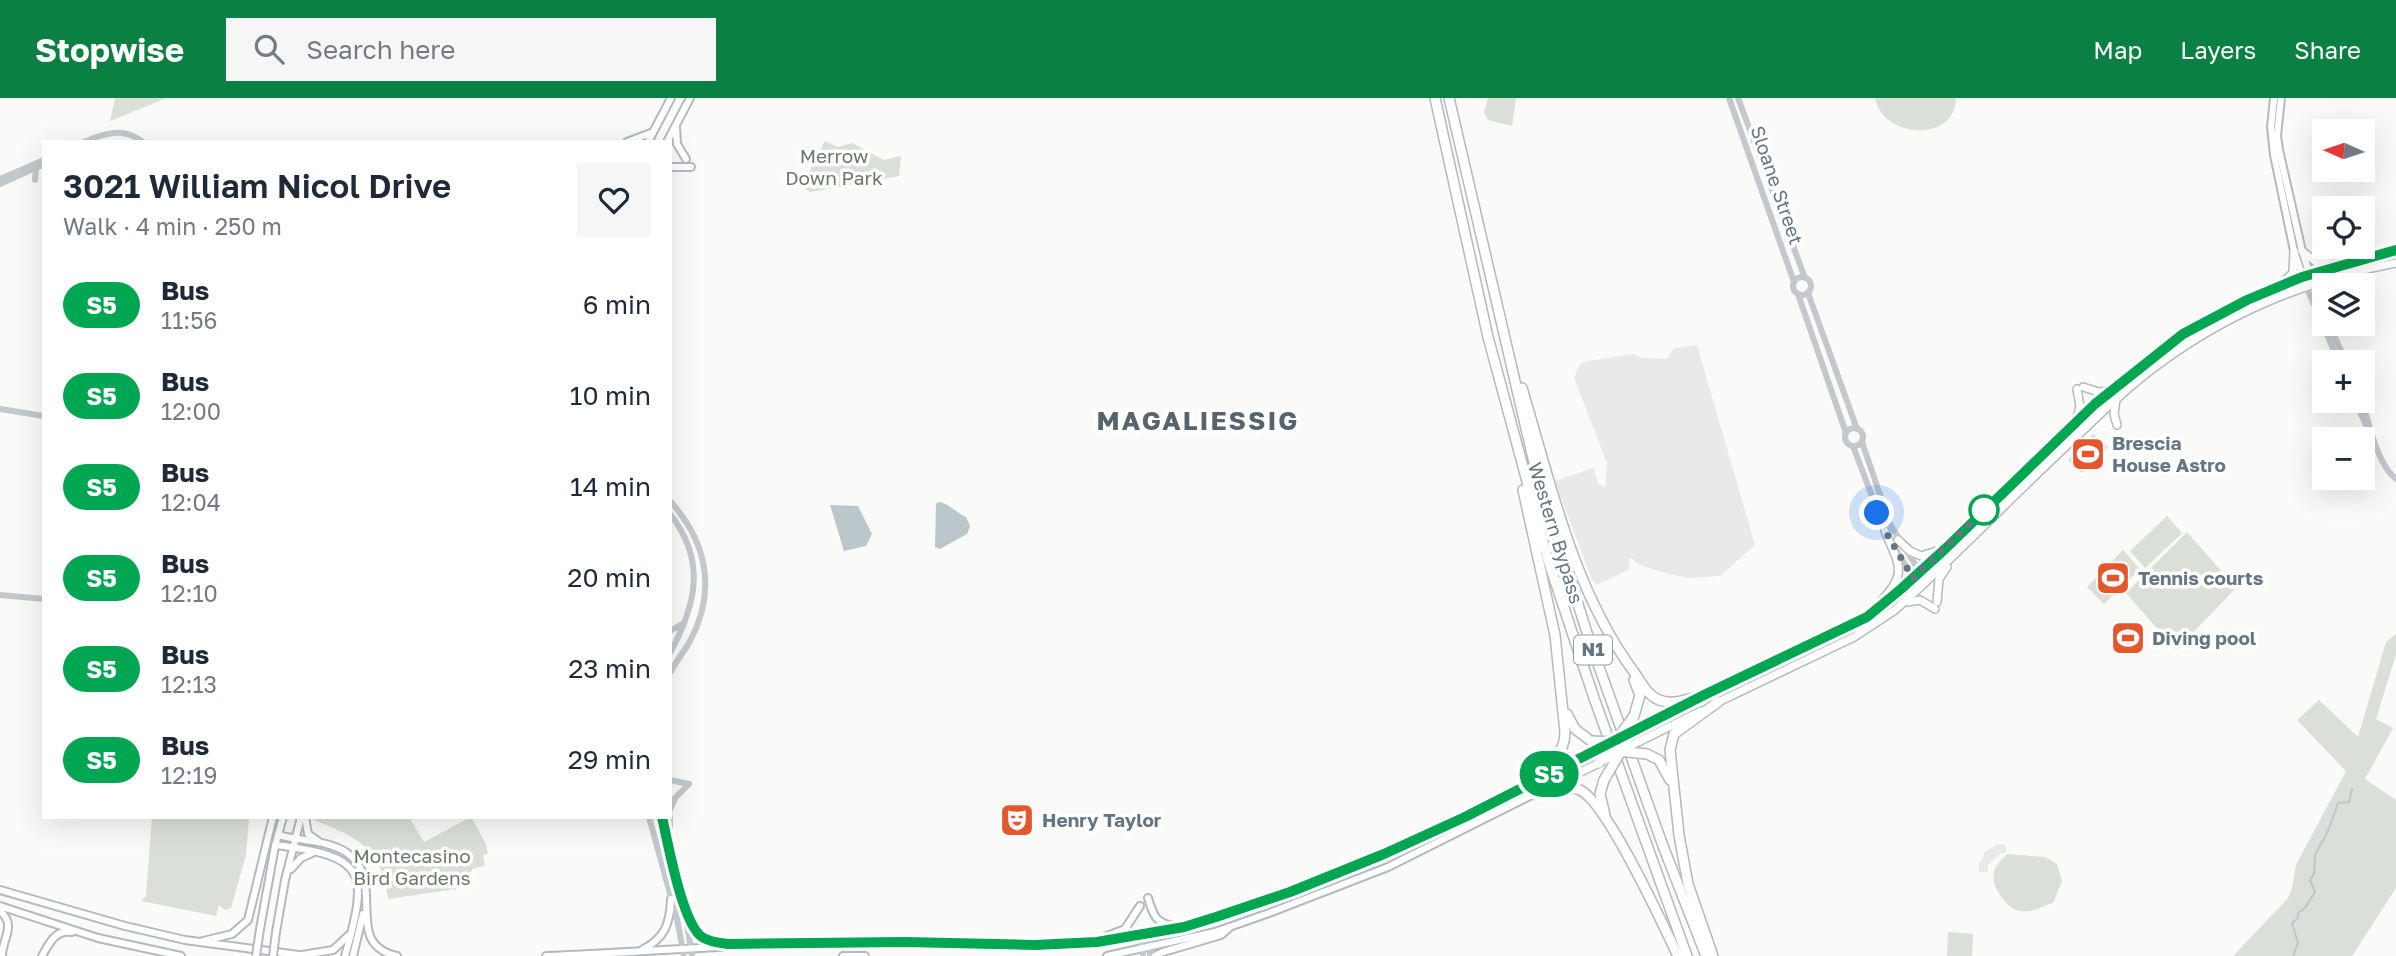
<!DOCTYPE html>
<meta charset="utf-8">
<style>
:root{--surface:#fff;--page:#f6f6f7;--text:#1f2937;--muted:#747a83;--accent:#0b8043}
body{margin:0;font-family:"Golos Text",sans-serif;background:var(--page);color:var(--text);height:100vh;display:flex;flex-direction:column;font-size:26px;white-space:nowrap}
*{box-sizing:border-box;margin:0}
p{font-size:23px;color:var(--muted)}
.icon{flex:none;width:38px;height:38px;fill:none;stroke:currentColor;stroke-width:2;stroke-linecap:round;stroke-linejoin:round}
.map{position:relative;flex:1;overflow:hidden}
.sheet{position:absolute;left:42px;top:42px;width:630px;height:679px;display:flex;flex-direction:column;background:var(--surface);border-radius:0px;box-shadow:0 7px 28px #0002}
.sheet>*{flex:none}
.badge{padding:0 14px;border-radius:23px;font-size:24px;line-height:46px}
.needle{width:46px;rotate:273deg}
.buttons{position:absolute;left:2312px;top:21px;display:grid;gap:14px}
.buttons a{display:grid;place-items:center;width:63px;height:63px;border-radius:0px;background:var(--surface);box-shadow:0 7px 28px #0002;font-size:35px}
.you{position:absolute;width:35px;height:35px;margin:-18px;border:5px solid #fff;border-radius:50%;background:#1a73e8;box-shadow:0 0 0 10px #1a73e833}
.map>.badge{position:absolute;translate:-50% -50%;box-shadow:0 0 0 4px #fff}
.round{display:grid;place-items:center;flex:none;width:74px;height:74px;border-radius:0px;background:var(--page)}
.summary{display:flex;align-items:center;justify-content:space-between;height:119px;padding:0 21px}
h1{font-size:33px;font-weight:600;line-height:52px}
ul{padding:0;list-style:none}
li{display:flex;align-items:center;gap:21px;height:91px;padding:0 21px}
li div{flex:1}
li b{display:block;font-size:26px}
li em{font-style:normal}
li .badge{min-width:77px;font-weight:700;text-align:center}
header{display:flex;align-items:center;gap:42px;box-sizing:border-box;height:98px;padding:0 35px;background:var(--accent);color:#fff}
header strong{font-size:33px}
nav{display:flex;gap:38px;margin-inline-start:auto;font-size:24px}
.search{width:490px;height:63px;background:var(--page);display:flex;align-items:center;gap:18px;box-sizing:border-box;padding:0 24px;border-radius:0px;color:var(--muted);font-size:26px}
.map>svg:first-child{display:block}
.built{fill:#e8e9e9}
.green{fill:#dadfd7}
.water{fill:#bbc7cb}
.lines{fill:none;stroke-linecap:round;stroke-linejoin:round}
.stream{stroke:#bbc7cb;stroke-width:2}
.secondary-casing{stroke:#b3babf;stroke-width:10}
.primary-casing{stroke:#b5babe;stroke-width:10}
.motorway-casing{stroke:#b4b9bd;stroke-width:12}
.tertiary{stroke:#c3c8cc;stroke-width:6}
.secondary{stroke:#fff;stroke-width:6}
.primary{stroke:#fff;stroke-width:7}
.motorway{stroke:#fff;stroke-width:9}
.secondary-bridge-casing{stroke:#b3babf;stroke-width:10;stroke-linecap:butt}
.primary-bridge-casing{stroke:#b5babe;stroke-width:10;stroke-linecap:butt}
.motorway-bridge-casing{stroke:#b4b9bd;stroke-width:12;stroke-linecap:butt}
.secondary-bridge{stroke:#fff;stroke-width:6}
.primary-bridge{stroke:#fff;stroke-width:7}
.motorway-bridge{stroke:#fff;stroke-width:9}
.line-casing{stroke:#fff;stroke-width:16}
.line{stroke:#00a651;stroke-width:10}
.walk{stroke:#657683;stroke-width:7;stroke-dasharray:0 12.6}
.stop-dot{fill:#fff;stroke:#00a651;stroke-width:3.5}
.labels{text-anchor:middle;stroke-width:7;stroke-linejoin:round;paint-order:stroke}
.shield{fill:#fff;stroke:#939fa8;stroke-width:2}
.shield-label{font-size:18px;font-weight:bold;fill:#657683}
.park-label{font-size:19px;fill:#687a64;stroke:#fff}
.street-label{font-size:19px;fill:#657683;stroke:#fff}
.poi-label{font-size:19px;font-weight:bold;fill:#657683;stroke:#fff;text-anchor:start}
.district-label{font-size:26px;font-weight:bold;letter-spacing:2px;fill:#57646e;stroke:#fff}
</style>
<header>
<strong>Stopwise</strong>
<div class="search"><svg class="icon" aria-label="search" viewBox="0 0 24 24"><circle cx="10" cy="10" r="6"/><path d="M15 15l6 6"/></svg>Search here</div>
<nav><a>Map</a><a>Layers</a><a>Share</a></nav>
</header>
<div class="map">
<svg width="2396" height="858" viewBox="0 0 2396 858">
<rect width="100%" height="100%" fill="#fafaf8"/>
<g class="built">
<path d="M1697 247 1755 447 1720 478 1689 480 1668 476 1640 467 1630 459 1628 472 1596 487 1592 482 1555 383 1593 370 1599 387H1603L1605 391 1607 365 1574 280 1577 273 1581 265 1588 263 1634 256 1641 260 1667 261 1674 250Z"/>
<path d="M1997 746 2006 747V755H2001L1988 767V774H1979V765L1984 758V755Z"/>
</g>
<g class="green">
<path d="M115 0H167L110 23Z"/>
<path d="M1488 0H1516L1512 28 1488 22 1484 14Z"/>
<path d="M1875 0H1956C1955 46 1882 40 1875 0Z"/>
<path d="M825 43 838 49 852 45 884 62 901 58 899 78 810 94 801 89Z"/>
<path d="M2093 336 2108 349 2082 375 2068 362Z"/>
<path d="M2167 418 2182 435 2145 470 2130 453Z"/>
<path d="M2187 434 2236 490 2176 552 2126 495Z"/>
<path d="M2123 452 2140 471 2104 506 2087 489Z"/>
<path d="M2396 536V556L2376 621 2393 630 2365 681 2396 702V790L2352 858H2233L2288 800 2292 790 2296 767 2346 673 2297 622 2319 602 2358 639 2386 544Z"/>
<path d="M152 719H249L246 757 231 810 225 812 219 807 216 818 141 803 146 798Z"/>
<path d="M315 719H409L424 744 471 719 486 746 488 756 483 757 485 768 474 770 456 791 388 801C383 751 357 739 314 722Z"/>
<path d="M2007 756 2045 759 2057 766 2062 783 2053 805C2043 808 2031 815 2020 813 2006 811 1990 787 1994 774 1995 767 2003 761 2007 756Z"/>
<path d="M1948 834 1973 836 1972 858H1947Z"/>
</g>
<g class="water">
<path d="M939 404C948 405 957 415 966 419L970 428 967 436 940 451 935 449 936 406Z"/>
<path d="M830 407 858 408 872 436 866 448 844 453Z"/>
</g>
<g class="lines">
<path class="stream" d="M2293 858 2298 845 2292 825 2298 820V815L2305 810 2315 794 2310 782 2314 776 2315 757 2328 733 2338 705 2349 704 2352 691"/>
<g class="secondary-casing">
<g id="secondary">
<path d="M2274 0 2271 29 2274 57 2294 153 2306 188"/>
<path d="M2281 0 2277 38 2279 52 2302 153 2313 186"/>
<path d="M676 29 677 46 686 61"/>
<path d="M627 44 651 35"/>
<path d="M648 44 671 0"/>
<path d="M667 44 690 0"/>
<path d="M670 69H691"/>
<path d="M305 719 308 736 318 743"/>
<path d="M278 737C299 743 329 742 347 755 388 783 341 846 397 858"/>
<path d="M275 747C367 758 369 773 345 858"/>
<path d="M291 771 301 760 312 755"/>
<path d="M0 792 125 828 185 842 306 858"/>
<path d="M1148 800C1153 817 1156 826 1175 828"/>
<path d="M683 807C694 835 699 841 728 846"/>
<path d="M0 808 98 840 181 858"/>
<path d="M0 813C17 827 2 841 2 858"/>
<path d="M260 831 275 748 283 719"/>
<path d="M276 834 285 782 301 719"/>
<path d="M1107 838 1125 831 1140 808"/>
<path d="M203 843 232 836 248 822 273 719"/>
<path d="M642 852C665 840 670 826 671 801"/>
<path d="M302 857 333 852 348 838"/>
<path d="M42 858C49 846 55 831 72 834"/>
<path d="M353 858 363 816"/>
<path d="M546 858C648 854 750 845 853 844 964 844 1074 855 1184 828 1232 817 1279 799 1324 780 1392 753 1457 722 1521 689"/>
<path d="M843 858H865"/>
<path d="M1107 858 1215 834 1269 815 1388 769 1538 694"/>
<path d="M1155 858 1163 854 1221 837 1229 830"/>
</g>
</g>
<g class="primary-casing">
<g id="primary">
<path d="M2302 153 2316 164 2337 165"/>
<path d="M2283 184 2293 175 2294 153"/>
<path d="M2323 211 2324 193"/>
<path d="M2083 289 2099 294 2109 293"/>
<path d="M2116 301 2114 316 2117 327"/>
<path d="M2076 323 2080 308 2077 291"/>
<path d="M1898 442 1910 453 1921 458 1940 452"/>
<path d="M1881 503C1909 474 1898 466 1885 433"/>
<path d="M1907 504 1920 502 1935 511"/>
<path d="M1937 504 1939 481 1947 469"/>
<path d="M1702 598 1866 519 1901 491 1945 451 2093 308 2183 236 2235 207 2282 187 2348 164 2396 152"/>
<path d="M1714 606 1854 539 1895 512C1957 457 2014 396 2075 340 2102 314 2129 288 2159 266 2229 214 2311 181 2396 165"/>
<path d="M1640 631 1691 603"/>
<path d="M1638 644 1701 613"/>
<path d="M1535 682 1596 652"/>
<path d="M1546 691 1601 664"/>
</g>
</g>
<g class="motorway-casing">
<g id="motorway">
<path d="M1435 0 1488 239 1549 465 1594 600 1687 858"/>
<path d="M1449 0 1535 369 1588 538 1663 748 1706 858"/>
<path d="M1522 290C1551 386 1573 492 1634 574 1641 584 1647 597 1659 602 1674 608 1691 600 1706 596"/>
<path d="M1634 582 1640 597 1634 618"/>
<path d="M1567 616 1575 631 1591 643"/>
<path d="M1594 653H1608"/>
<path d="M1647 656 1659 662 1670 682"/>
<path d="M1604 682 1600 696 1605 717"/>
<path d="M1521 689C1541 674 1565 661 1565 634L1555 537 1523 392"/>
<path d="M1538 694C1552 692 1567 687 1580 692 1607 704 1663 827 1678 858"/>
<path d="M1713 858 1688 786 1679 737 1670 652 1674 636 1718 604"/>
</g>
</g>
<g class="tertiary">
<path d="M1729 0 1794 184"/>
<path d="M1738 0 1805 180"/>
<path d="M84 44C105 35 123 29 143 44"/>
<path d="M0 81 44 62"/>
<path d="M35 82 36 70"/>
<path d="M0 86 44 66"/>
<circle cx="1802" cy="188" r="9"/>
<path d="M2313 186 2323 211"/>
<path d="M2306 188 2339 264"/>
<path d="M1808 195 1857 331"/>
<path d="M1798 196 1846 335"/>
<path d="M2329 226 2346 264"/>
<path d="M2355 303 2366 327"/>
<path d="M2362 303C2369 325 2377 366 2396 381"/>
<path d="M0 311 44 318"/>
<circle cx="1854" cy="339" r="9"/>
<path d="M1862 344 1890 426 1926 484"/>
<path d="M1853 348 1886 435"/>
<path d="M670 403C707 444 717 493 690 543 684 554 676 563 670 575"/>
<path d="M670 416C707 463 696 507 670 555"/>
<path d="M1893 447 1920 490"/>
<path d="M0 497 44 501"/>
<path d="M670 533 684 525"/>
<path d="M670 682 689 686"/>
<path d="M670 712 675 700 689 686"/>
<path d="M649 719 677 821 684 858"/>
<path d="M662 719 686 820 692 858"/>
<path d="M670 719V738"/>
<path d="M1149 835 1150 858"/>
<path d="M1140 836 1143 858"/>
</g>
<use href="#secondary" class="secondary"/>
<use href="#primary" class="primary"/>
<use href="#motorway" class="motorway"/>
<g class="secondary-bridge-casing">
<g id="secondary-bridge">
<path d="M256 858 260 831"/>
<path d="M273 858 276 834"/>
</g>
</g>
<g class="primary-bridge-casing">
<g id="primary-bridge">
<path d="M1603 649 1640 631"/>
<path d="M1605 662 1638 644"/>
</g>
</g>
<g class="motorway-bridge-casing">
<g id="motorway-bridge">
<path d="M1591 643 1617 644"/>
<path d="M1618 653 1647 656"/>
<path d="M1599 665 1634 618"/>
<path d="M1604 682 1627 643"/>
</g>
</g>
<use href="#secondary-bridge" class="secondary-bridge"/>
<use href="#primary-bridge" class="primary-bridge"/>
<use href="#motorway-bridge" class="motorway-bridge"/>
</g>
<g class="lines">
<g class="line-casing">
<path id="line" d="M662 719C668 745 682 825 702 839 709 844 720 845 728 846L905 844 1035 847 1097 844 1184 829 1216 819 1290 794 1384 756 1465 719 1706 596 1867 519 1901 491 1945 451 2095 306 2183 236 2247 202 2302 179 2396 152"/>
</g>
<use href="#line" class="line"/>
<path class="walk" d="M1877 415 1885 433 1913 480 1984 412"/>
</g>
<defs>
<g id="stadium-square" transform="scale(1.75)"><rect x="-9" y="-9" width="18" height="18" rx="4" fill="#e4572e" stroke="#fff"/><path d="M0-5a6.5 5 0 1 0 0 10a6.5 5 0 1 0 0-10ZM-3.5-1.8h7v3.6h-7Z" fill="#fff"/></g>
<g id="theatre-square" transform="scale(1.75)"><rect x="-9" y="-9" width="18" height="18" rx="4" fill="#e4572e" stroke="#fff"/><path d="M-5-5.5Q0-4 5-5.5V0Q5 5 0 6Q-5 5-5 0ZM-3.3-2.5H-1v1.5H-3.3ZM1-2.5H3.3v1.5H1ZM-2.8 1Q0 5.5 2.8 1Z" fill="#fff"/></g>
</defs>
<g fill-rule="evenodd">
<use href="#stadium-square" x="2088" y="356"/>
<use href="#stadium-square" x="2113" y="480"/>
<use href="#stadium-square" x="2128" y="540"/>
<use href="#theatre-square" x="1017" y="722"/>
</g>
<circle class="stop-dot" cx="1984" cy="412" r="14"/>
<g class="labels">
<rect class="shield" x="1574" y="537.5" width="38" height="29" rx="5"/>
<g class="shield-label">
<text x="1593" y="558">N1</text>
</g>
<g class="park-label">
<text x="834" y="65">Merrow<tspan x="834" dy="22">Down Park</tspan></text>
<text x="412" y="765">Montecasino<tspan x="412" dy="22">Bird Gardens</tspan></text>
</g>
<g class="street-label">
<text transform="translate(1777 87) rotate(71)" y="7">Sloane Street</text>
<text transform="translate(1556 435) rotate(73)" y="7">Western Bypass</text>
</g>
<g class="poi-label">
<text x="2112" y="352">Brescia<tspan x="2112" dy="22">House Astro</tspan></text>
<text x="2138" y="487">Tennis courts</text>
<text x="2152" y="547">Diving pool</text>
<text x="1042" y="729">Henry Taylor</text>
</g>
<g class="district-label">
<text x="1198" y="332">MAGALIESSIG</text>
</g>
</g>
</svg>
<div class="buttons">
<a><svg class="needle" viewBox="-14 -14 28 28"><path d="M0-13l5 13h-10z" fill="#e53935"/><path d="M0 13l5-13h-10z" fill="#747a83"/></svg></a>
<a><svg class="icon" aria-label="locate" viewBox="0 0 24 24"><circle cx="12" cy="12" r="6"/><path d="M12 2v4M12 18v4M2 12h4M18 12h4"/></svg></a>
<a><svg class="icon" aria-label="layers" viewBox="0 0 24 24"><path d="M12 4l9 5-9 5-9-5zM3 14l9 5 9-5"/></svg></a>
<a>+</a>
<a>−</a>
</div>
<div class="you" style="left:1877px;top:415px"></div>
<b class="badge" style="left:1549px;top:676px;background:#00a651;color:#fff">S5</b>
<section class="sheet">
<div class="summary"><div><h1>3021 William Nicol Drive</h1><p>Walk · 4 min · 250 m</p></div><a class="round"><svg class="icon" aria-label="heart" viewBox="0 0 24 24"><path d="M12 20l-8-8c-3-5 5-10 8-4 3-6 11-1 8 4z"/></svg></a></div>
<ul>
<li><span class="badge" style="background:#00a651;color:#fff">S5</span><div><b>Bus</b><p>11:56</p></div><em>6 min</em></li>
<li><span class="badge" style="background:#00a651;color:#fff">S5</span><div><b>Bus</b><p>12:00</p></div><em>10 min</em></li>
<li><span class="badge" style="background:#00a651;color:#fff">S5</span><div><b>Bus</b><p>12:04</p></div><em>14 min</em></li>
<li><span class="badge" style="background:#00a651;color:#fff">S5</span><div><b>Bus</b><p>12:10</p></div><em>20 min</em></li>
<li><span class="badge" style="background:#00a651;color:#fff">S5</span><div><b>Bus</b><p>12:13</p></div><em>23 min</em></li>
<li><span class="badge" style="background:#00a651;color:#fff">S5</span><div><b>Bus</b><p>12:19</p></div><em>29 min</em></li>
</ul>
</section>
</div>
